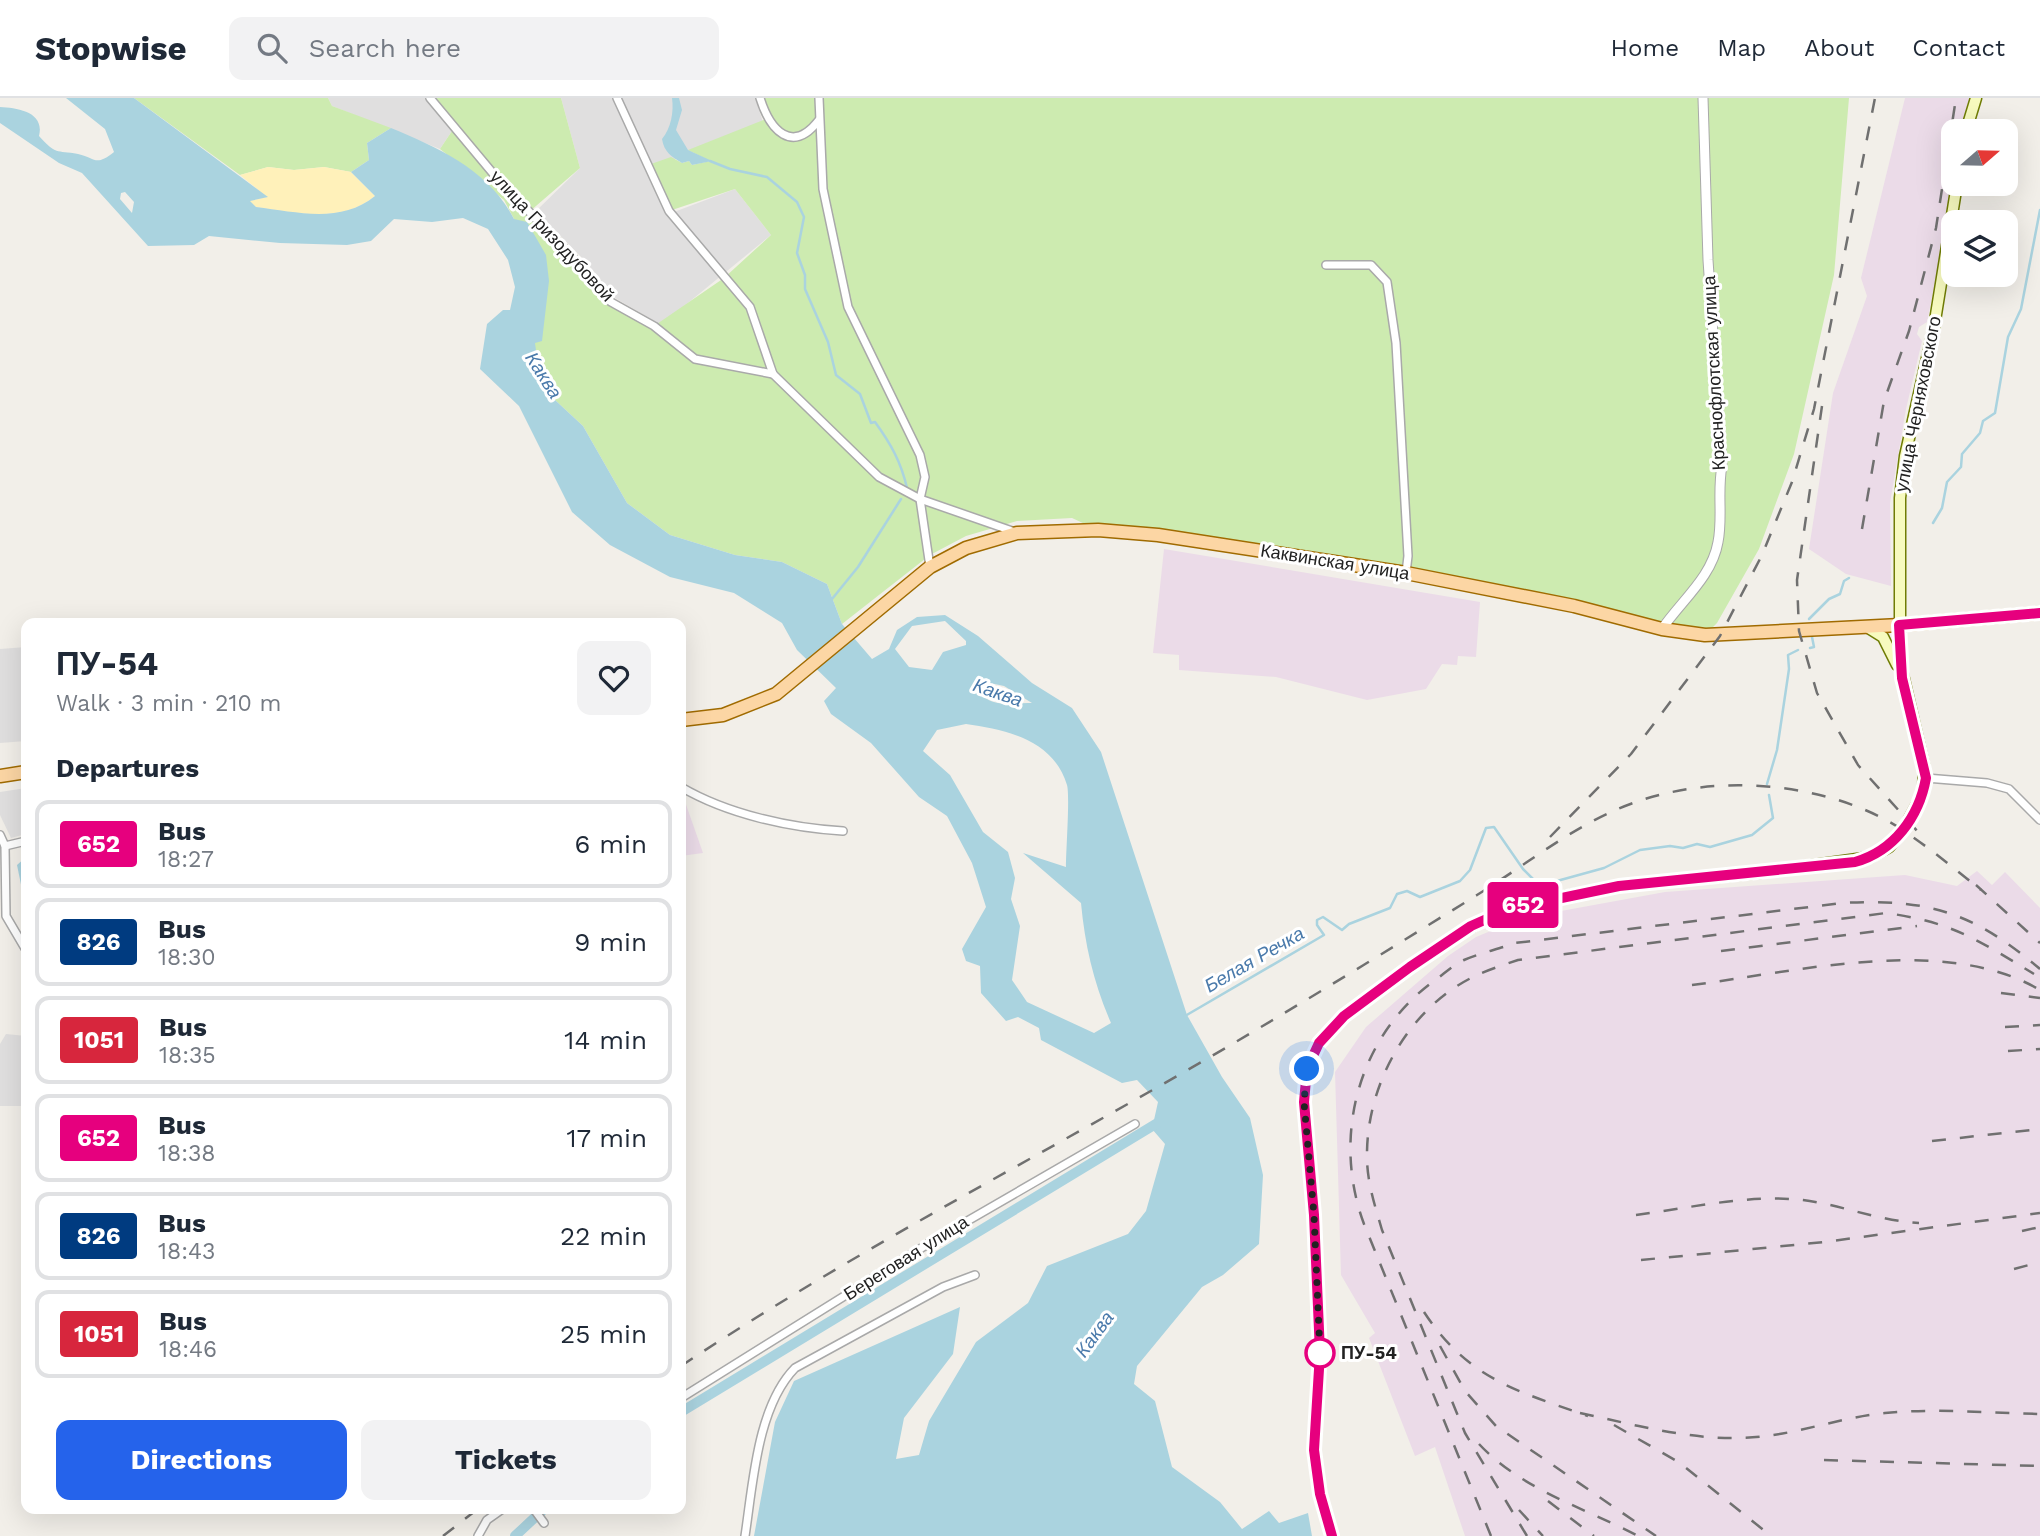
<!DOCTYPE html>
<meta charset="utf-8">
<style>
:root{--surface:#fff;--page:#f2f2f3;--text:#1f2937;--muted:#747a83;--line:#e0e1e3;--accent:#2563eb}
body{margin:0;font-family:"Work Sans",sans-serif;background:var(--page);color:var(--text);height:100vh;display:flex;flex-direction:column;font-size:26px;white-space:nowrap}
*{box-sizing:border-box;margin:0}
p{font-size:23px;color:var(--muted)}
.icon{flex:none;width:38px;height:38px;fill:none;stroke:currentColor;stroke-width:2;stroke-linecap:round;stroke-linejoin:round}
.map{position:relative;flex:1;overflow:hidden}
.sheet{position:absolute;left:21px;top:520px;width:665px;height:896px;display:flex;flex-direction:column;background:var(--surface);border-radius:14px;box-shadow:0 7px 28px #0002}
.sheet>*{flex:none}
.badge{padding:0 14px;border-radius:5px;font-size:24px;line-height:46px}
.needle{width:46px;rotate:70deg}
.buttons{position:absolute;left:1941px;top:21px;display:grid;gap:14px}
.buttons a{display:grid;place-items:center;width:77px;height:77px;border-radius:14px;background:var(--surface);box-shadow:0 7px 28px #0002;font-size:35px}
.you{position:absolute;width:35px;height:35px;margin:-18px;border:5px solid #fff;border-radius:50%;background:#1a73e8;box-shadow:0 0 0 10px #1a73e833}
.map>.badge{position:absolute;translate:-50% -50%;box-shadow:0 0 0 4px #fff}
h2{padding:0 35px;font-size:26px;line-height:63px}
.round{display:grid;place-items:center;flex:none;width:74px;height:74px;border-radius:14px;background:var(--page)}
.summary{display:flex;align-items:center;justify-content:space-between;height:119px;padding:0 35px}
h1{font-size:33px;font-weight:700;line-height:52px}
.action{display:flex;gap:14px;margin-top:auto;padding:14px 35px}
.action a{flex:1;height:80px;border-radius:14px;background:var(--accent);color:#fff;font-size:28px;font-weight:700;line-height:80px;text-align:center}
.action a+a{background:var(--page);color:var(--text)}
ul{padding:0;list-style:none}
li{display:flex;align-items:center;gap:21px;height:88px;margin:0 14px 10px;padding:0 21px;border:4px solid var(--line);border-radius:14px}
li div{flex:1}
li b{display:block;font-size:26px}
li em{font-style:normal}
li .badge{min-width:77px;font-weight:700;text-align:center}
header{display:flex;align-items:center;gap:42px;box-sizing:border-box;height:98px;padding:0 35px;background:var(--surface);border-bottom:2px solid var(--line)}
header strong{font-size:33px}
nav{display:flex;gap:38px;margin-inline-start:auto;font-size:24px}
.search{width:490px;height:63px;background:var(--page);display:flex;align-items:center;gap:18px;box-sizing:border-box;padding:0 24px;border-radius:14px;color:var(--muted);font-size:26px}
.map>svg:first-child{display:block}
.residential{fill:#e0dfdf}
.industrial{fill:#ebdbe8}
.grass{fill:#cdebb0}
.sand{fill:#fff1ba}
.water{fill:#aad3df;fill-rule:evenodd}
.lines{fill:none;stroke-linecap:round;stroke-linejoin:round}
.stream{stroke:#aad3df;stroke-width:2.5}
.canal{stroke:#aad3df;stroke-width:10}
.minor-casing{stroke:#a9a9a9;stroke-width:10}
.tertiary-casing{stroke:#a9a9a9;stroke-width:11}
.secondary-casing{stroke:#707d05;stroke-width:13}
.primary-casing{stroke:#a06b00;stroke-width:15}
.minor{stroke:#fff;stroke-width:7}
.tertiary{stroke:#fff;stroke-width:9}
.secondary{stroke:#f7fabf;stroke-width:10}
.primary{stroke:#fcd6a4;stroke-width:12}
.rail{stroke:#707070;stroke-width:2.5;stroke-dasharray:14 14;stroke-linecap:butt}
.line-casing{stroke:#fff;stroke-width:16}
.line{stroke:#e6007e;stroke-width:10}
.walk{stroke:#222;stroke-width:7;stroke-dasharray:0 12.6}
.stop-dot{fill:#fff;stroke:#e6007e;stroke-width:3.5}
.labels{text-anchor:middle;stroke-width:6;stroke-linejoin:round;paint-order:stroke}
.street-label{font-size:18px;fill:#222;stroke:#fff}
.stop-label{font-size:18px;font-weight:bold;fill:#222;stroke:#fff;text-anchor:start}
.water-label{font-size:19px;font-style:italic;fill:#4a7aab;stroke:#fff}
</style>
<header>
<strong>Stopwise</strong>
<div class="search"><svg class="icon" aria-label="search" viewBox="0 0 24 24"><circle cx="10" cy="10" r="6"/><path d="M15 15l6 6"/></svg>Search here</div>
<nav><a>Home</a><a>Map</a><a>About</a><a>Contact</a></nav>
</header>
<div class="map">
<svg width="2040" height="1438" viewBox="0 0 2040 1438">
<rect width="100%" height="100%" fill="#f2efe9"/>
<g class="residential">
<path d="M328 0H430L454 30 440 51 332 8Z"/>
<path d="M561 0H755L763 24 652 71 674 114 735 91 771 137 661 227 615 200 586 164 536 113 580 70Z"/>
<path d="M26 549V643L0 645V551Z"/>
<path d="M26 690V736L11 740 0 717V694Z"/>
<path d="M6 936 26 938V1008H0V946Z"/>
</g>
<g class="industrial">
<path d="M1905 0H1973L1961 33H1953V75L1941 155 1927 224 1919 229 1917 236 1922 243 1906 311 1890 405 1891 488 1846 476 1809 451 1833 295 1867 198 1861 180Z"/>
<path d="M1164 451 1480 504 1476 559 1458 558 1457 567 1442 566 1426 591 1367 602 1276 579 1179 572V557L1153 555Z"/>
<path d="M683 698 703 755 681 758V699Z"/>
<path d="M1977 773 1992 787 2005 774 2040 810V1438H1465L1435 1349 1415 1358 1369 1240 1375 1235 1341 1177 1335 974 1366 929 1448 858 1476 839 1522 820 1665 794 1905 777 1957 788Z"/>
</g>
<g class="grass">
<path d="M134 0H328L332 8 391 30 367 45 369 62 351 74 324 69 294 72 268 69 240 77Z"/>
<path d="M430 0H561L580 70 529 114 611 204 654 228 724 180 771 137 735 91 669 113 651 66 671 59 682 65 689 63 692 67 710 63 688 52 766 21 760 0H1849L1834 177 1794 356 1759 451 1717 525 1705 537 1406 475 1098 432 1072 420 1017 423 966 438 930 457 842 526 827 486 782 464 735 457 670 437 627 405 583 328 541 289 514 121 504 102 440 51 454 30Z"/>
</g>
<path class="sand" d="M268 69 294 72 324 69 351 74 375 98C341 126 297 115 256 109L249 103 267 99 240 77Z"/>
<g class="water">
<path d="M66 0H134L268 99 250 103 256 109C297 114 341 126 375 98L351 74 369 62 367 45 391 30C439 50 489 72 514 121L527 124 546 157 549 183 542 243 535 245 541 289 583 328 627 405 670 437 735 457 782 464 827 486 842 526 872 561 889 551 897 532 917 519 945 517 978 538 1032 585 1072 610 1101 654 1187 917 1222 979 1250 1020 1263 1077 1259 1146 1223 1177 1202 1189 1137 1268 1134 1286 1155 1303 1172 1369 1220 1404 1242 1431 1269 1413 1279 1425 1308 1415 1312 1438H754L775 1324 794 1283 960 1209 953 1256 904 1320 896 1361 919 1357 929 1323 976 1244 1028 1205 1047 1168 1128 1136 1146 1113 1165 1046 1152 1031 1158 1004 1137 982 1122 985 1041 942 1039 930 1018 919 1006 923 981 895 980 868 966 863 962 851 986 809 972 765 947 718 919 699 871 645 831 616 824 603 836 590 797 552 782 525 734 495 670 479 610 447 572 414 519 308 480 271 487 226 503 212H510L515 189 508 162 488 131 463 120 432 124 394 121 371 143 347 147 280 145 209 138 194 147 148 148 82 75 59 65 0 25V9C18 10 45 14 39 38 56 57 56 52 78 56 96 60 95 69 114 54L105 31ZM125 94 134 104 132 115 120 101 121 95ZM945 523 966 543V547L943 554 932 572 909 569 895 551 912 528ZM985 584 1004 588 1032 605C1012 604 993 611 979 594ZM966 626C1006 632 1053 641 1067 687 1070 698 1066 752 1066 769L1023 755 1081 805C1085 848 1094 886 1111 925L1094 935 1027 904 1012 882 1020 828 1011 801 1015 780 1008 754 983 734 950 677 923 653 937 632Z"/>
<path d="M672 0H679L682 12 676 32 688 52 712 63 692 67 689 63 682 65C672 59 664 54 662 41 671 30 674 14 672 0Z"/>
<path d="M26 759V811L17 767Z"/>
</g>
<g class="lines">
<g class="stream">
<path d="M710 63 730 71 767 79 797 104 804 119 797 155 805 177V191L828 244 836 277 860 296 871 325 875 324C891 346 901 364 907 390"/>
<path d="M1933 425 1942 410 1947 384 1961 369 1962 356 1980 335 1983 323 1995 315 2008 239 2021 211 2040 112"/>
<path d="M832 501 858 469 901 401"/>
<path d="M1809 521 1829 501 1840 496 1844 483 1849 480"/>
<path d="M1810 550 1814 549 1812 539"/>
<path d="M1767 686 1777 652 1789 571 1788 557 1798 552"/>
<path d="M1185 918 1324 837 1317 827V822L1323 819 1342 832 1349 826 1390 810 1397 796 1407 793 1420 799 1460 783 1470 772 1486 730 1494 729 1523 771 1534 782 1546 786 1604 770 1640 752 1670 748 1683 750 1697 746 1710 749 1752 737 1773 720 1769 697"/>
</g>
<g class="canal">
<path d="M681 1314 1159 1024"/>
<path d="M515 1438 545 1410"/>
</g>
<g class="minor-casing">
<g id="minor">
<path d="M430 0 496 79 582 169 611 204 654 228 695 261 773 276"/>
<path d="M617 0 669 113 750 209 773 276 879 379 920 401 1015 434"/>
<path d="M760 0C770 32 792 57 819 22"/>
<path d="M819 0 823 91 848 209 920 357 925 379 920 401 930 469"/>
<path d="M1326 167H1371L1387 184 1396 245 1408 458 1406 475"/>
<path d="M1926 680 1987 685 2009 691 2040 722"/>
<path d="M681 689C727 716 790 730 843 733"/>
<path d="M0 737 5 748 6 818 26 852"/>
<path d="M5 748 26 743"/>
<path d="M681 1300 931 1144 1135 1026"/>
<path d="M533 1410 544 1425"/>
<path d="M478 1438 487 1422 504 1410"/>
<path d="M745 1438C753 1386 757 1309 795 1270L943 1189 975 1177"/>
</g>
</g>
<g class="tertiary-casing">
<path id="tertiary" d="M1662 531C1681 503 1712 479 1718 444 1723 420 1717 393 1722 368L1708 162 1703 0"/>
</g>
<g class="secondary-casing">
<g id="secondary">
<path d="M1966 33 1976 0"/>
<path d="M1867 529 1883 539 1897 567"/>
<path d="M1332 1438 1320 1397 1314 1352 1320 1255 1314 1117 1304 1004 1307 971 1319 945 1344 918 1367 900 1450 841 1491 818 1525 806 1620 788 1758 775 1871 759 1889 749 1903 732 1923 695 1924 667 1900 564V400L1905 358 1934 229 1957 86"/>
</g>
</g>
<g class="primary-casing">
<g id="primary">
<path d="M681 622 723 617 776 596 930 469 966 450 1017 435 1098 432 1158 437 1406 475 1574 508 1662 531 1705 537 1900 527 2040 515"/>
<path d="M0 678 26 674"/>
</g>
</g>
<use href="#minor" class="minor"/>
<use href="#tertiary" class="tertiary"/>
<use href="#secondary" class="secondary"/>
<use href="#primary" class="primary"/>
<g class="rail">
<path d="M1822 308 1797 482 1799 533 1817 595 1858 667 1919 735"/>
<path d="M1862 431 1884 303 1909 233 1936 130 1956 0"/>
<path d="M1550 739 1631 656 1720 538 1762 457 1792 384 1814 311 1875 0"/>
<path d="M1976 787 2040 845"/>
<path d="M1721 853 1917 828"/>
<path d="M1692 887C1796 874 1945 836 2040 892"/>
<path d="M2001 895 2040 900"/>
<path d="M2005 929 2040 927"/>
<path d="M2008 953 2040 951"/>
<path d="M1932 1043 2040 1031"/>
<path d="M1636 1117C1690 1110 1748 1096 1803 1102 1842 1107 1879 1123 1919 1125"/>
<path d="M2022 1133 2040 1129"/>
<path d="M1641 1162 1824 1144 2040 1115"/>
<path d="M2014 1171 2040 1164"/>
<path d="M1424 1214C1468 1281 1517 1293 1588 1318"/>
<path d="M1440 1248 1465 1293 1496 1328 1656 1438"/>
<path d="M681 1268C857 1151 1046 1055 1229 948 1312 899 1395 848 1477 797 1554 749 1602 702 1696 690 1763 681 1847 694 1904 733 1931 751 1956 772 1981 792"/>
<path d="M1580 1315C1632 1326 1684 1341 1738 1340 1788 1340 1835 1320 1885 1315 1936 1310 1989 1315 2040 1316"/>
<path d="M1614 1327 1680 1365 1771 1438"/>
<path d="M1479 1346C1522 1392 1583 1409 1638 1438"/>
<path d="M1824 1362 2040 1368"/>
<path d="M1548 1403 1594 1438"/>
<path d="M1519 1412 1543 1438"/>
<path d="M443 1438 479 1410"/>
<path d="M1491 1438 1364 1126C1331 1037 1359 935 1438 880 1446 874 1455 866 1464 862 1480 855 1499 851 1515 845L1842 805C1929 800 1974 815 2040 871"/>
<path d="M1527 1438 1465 1335 1382 1132C1375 1108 1367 1084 1367 1059 1366 987 1408 911 1473 879 1487 872 1503 867 1518 862L1886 815C1952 824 1978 842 2034 876"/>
</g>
</g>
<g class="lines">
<g class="line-casing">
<path id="line" d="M1332 1438 1320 1396 1314 1352 1320 1255 1314 1117 1304 1004 1307 971 1319 945 1344 918 1410 869 1471 828 1509 811 1619 788 1855 764C1894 753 1919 719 1926 680L1902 580 1899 527 2040 515"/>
</g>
<use href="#line" class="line"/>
<path class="walk" d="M1307 971 1304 1004 1314 1117 1320 1255"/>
</g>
<circle class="stop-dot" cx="1320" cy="1255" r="14"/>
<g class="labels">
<g class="street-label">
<text transform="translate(552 138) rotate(47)" y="6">улица Гризодубовой</text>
<text transform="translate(1714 275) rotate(-93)" y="6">Краснофлотская улица</text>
<text transform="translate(1918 306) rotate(-79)" y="6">улица Черняховского</text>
<text transform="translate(1335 464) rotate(9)" y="6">Каквинская улица</text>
<text transform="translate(906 1160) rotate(-32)" y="6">Береговая улица</text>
</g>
<g class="stop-label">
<text x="1341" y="1261">ПУ-54</text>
</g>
<g class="water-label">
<text transform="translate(544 277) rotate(58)" y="7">Каква</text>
<text transform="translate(998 594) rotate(19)" y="7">Каква</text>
<text transform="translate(1254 861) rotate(-30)" y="7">Белая Речка</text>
<text transform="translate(1094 1236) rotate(-54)" y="7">Каква</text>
</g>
</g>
</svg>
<div class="buttons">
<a><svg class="needle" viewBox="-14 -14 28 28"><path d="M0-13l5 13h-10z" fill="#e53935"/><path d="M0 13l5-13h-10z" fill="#747a83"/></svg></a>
<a><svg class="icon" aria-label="layers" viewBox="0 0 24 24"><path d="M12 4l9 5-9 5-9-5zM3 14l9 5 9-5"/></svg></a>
</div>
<div class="you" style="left:1307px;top:971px"></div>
<b class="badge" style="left:1523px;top:807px;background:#e6007e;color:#fff">652</b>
<section class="sheet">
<div class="summary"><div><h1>ПУ-54</h1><p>Walk · 3 min · 210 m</p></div><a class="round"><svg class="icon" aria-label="heart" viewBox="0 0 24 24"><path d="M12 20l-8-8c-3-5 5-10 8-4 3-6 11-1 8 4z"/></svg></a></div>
<h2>Departures</h2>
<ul>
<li><span class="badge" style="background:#e6007e;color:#fff">652</span><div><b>Bus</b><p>18:27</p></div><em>6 min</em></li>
<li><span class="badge" style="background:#003b80;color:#fff">826</span><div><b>Bus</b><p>18:30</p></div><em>9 min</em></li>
<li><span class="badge" style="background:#d7263d;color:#fff">1051</span><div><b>Bus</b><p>18:35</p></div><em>14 min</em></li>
<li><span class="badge" style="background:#e6007e;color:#fff">652</span><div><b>Bus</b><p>18:38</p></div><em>17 min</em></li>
<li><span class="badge" style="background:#003b80;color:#fff">826</span><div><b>Bus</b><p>18:43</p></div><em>22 min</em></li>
<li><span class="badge" style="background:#d7263d;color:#fff">1051</span><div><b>Bus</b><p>18:46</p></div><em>25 min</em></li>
</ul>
<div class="action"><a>Directions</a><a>Tickets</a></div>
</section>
</div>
